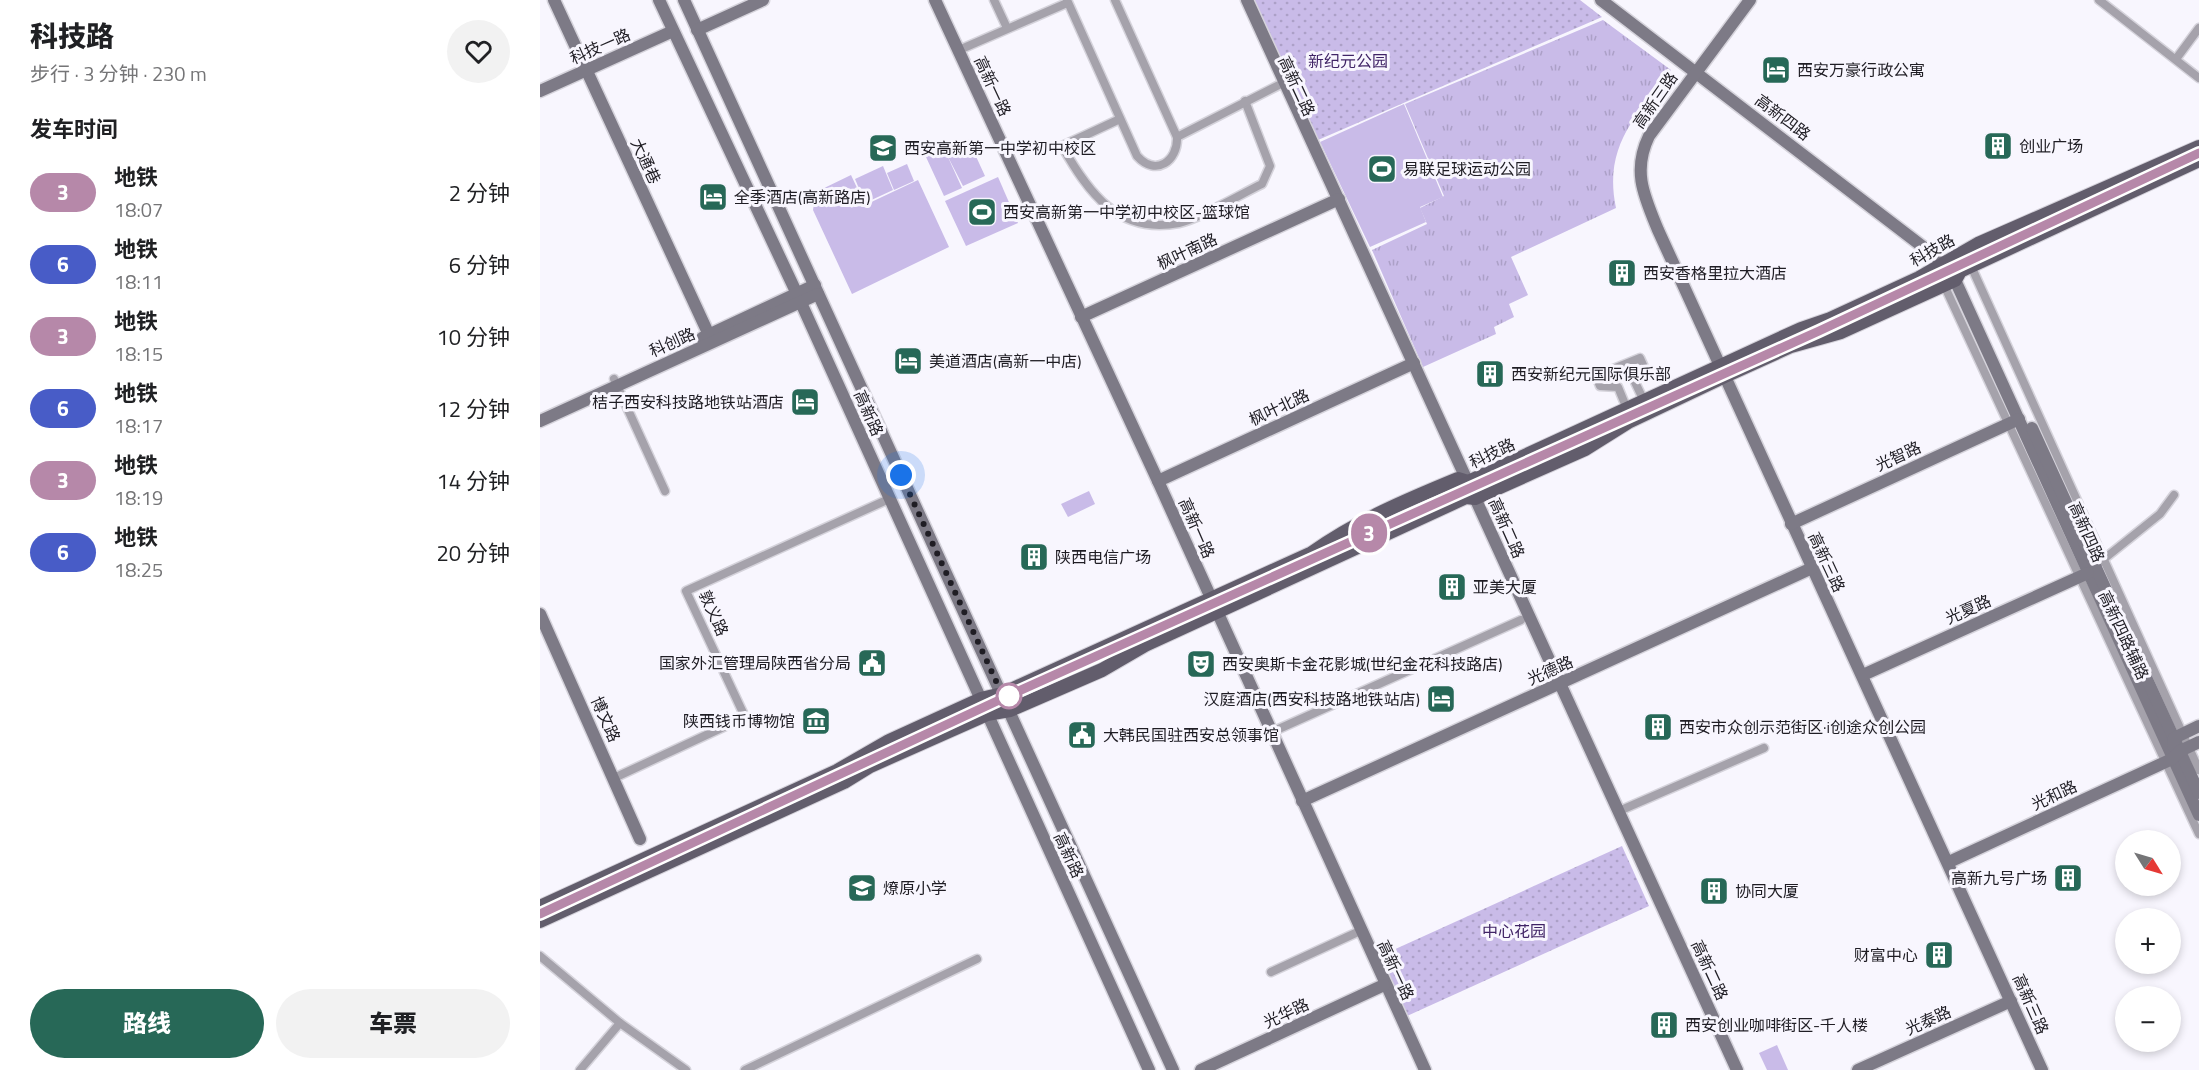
<!DOCTYPE html>
<html lang="zh">
<meta charset="utf-8">
<style>
:root{--surface:#fff;--page:#f2f2f2;--text:#202124;--muted:#757577;--accent:#276857}
body{margin:0;font-family:"Titillium Web","Noto Sans SC",sans-serif;background:var(--page);color:var(--text);height:100vh;display:flex;flex-direction:column;font-size:22px;white-space:nowrap}
*{box-sizing:border-box;margin:0}
p{font-size:20px;color:var(--muted)}
.icon{flex:none;width:33px;height:33px;fill:none;stroke:currentColor;stroke-width:2;stroke-linecap:round;stroke-linejoin:round}
.map{position:relative;flex:1;overflow:hidden}
.panel{display:flex;flex-direction:column;background:var(--surface);width:540px}
.panel>*{flex:none}
.badge{padding:0 12px;border-radius:20px;font-size:21px;line-height:39px}
.needle{width:39px;rotate:127deg}
.tools{position:absolute;left:1575px;top:830px;display:grid;gap:12px}
.tools a{display:grid;place-items:center;width:66px;height:66px;border-radius:50%;background:var(--surface);box-shadow:0 3px 9px #0003;font-size:30px}
.you{position:absolute;width:30px;height:30px;margin:-15px;border:4px solid #fff;border-radius:50%;background:#1a73e8;box-shadow:0 0 0 9px #1a73e833}
.map>.badge{position:absolute;translate:-50% -50%;box-shadow:0 0 0 3px #fff}
h2{padding:0 30px;font-size:22px;line-height:54px}
.round{display:grid;place-items:center;flex:none;width:63px;height:63px;border-radius:32px;background:var(--page)}
.overview{display:flex;align-items:center;justify-content:space-between;height:102px;padding:0 30px}
h1{font-size:28px;font-weight:800;line-height:45px}
.action{display:flex;gap:12px;margin-top:auto;padding:12px 30px}
.action a{flex:1;height:69px;border-radius:36px;background:var(--accent);color:#fff;font-size:24px;font-weight:800;line-height:69px;text-align:center}
.action a+a{background:var(--page);color:var(--text)}
ul{padding:0;list-style:none}
li{display:flex;align-items:center;gap:18px;height:72px;padding:0 30px}
li div{flex:1}
li b{display:block;font-size:22px}
li em{font-style:normal}
li .badge{min-width:66px;font-weight:700;text-align:center}
main{display:flex;flex:1;min-height:0}
.map>svg:first-child{display:block}
.grass{fill:url(#grass-tufts)}
.park{fill:url(#park-dots)}
.garden{fill:#c9bbe8}
.lines{fill:none;stroke-linecap:round;stroke-linejoin:round}
.street-casing{stroke:#d5d3db;stroke-width:11}
.secondary-casing{stroke:#d5d3db;stroke-width:15}
.primary-casing{stroke:#d5d3db;stroke-width:16}
.street{stroke:#a5a2ab;stroke-width:8}
.secondary{stroke:#7d7a86;stroke-width:12}
.primary{stroke:#625d6c;stroke-width:14}
.line-casing{stroke:#fff;stroke-width:14}
.line{stroke:#b688a9;stroke-width:9}
.walk{stroke:#1f1d24;stroke-width:6;stroke-dasharray:0 10.8}
.stop-dot{fill:#fff;stroke:#b688a9;stroke-width:3}
.labels{text-anchor:middle;stroke-width:6;stroke-linejoin:round;paint-order:stroke}
.street-label{font-size:16px;fill:#1f1d24;stroke:#f8f6fe}
.park-label{font-size:16px;fill:#402466;stroke:#f8f6fe}
.poi-label{font-size:16px;fill:#1f1d24;stroke:#f8f6fe;text-anchor:start}
</style>
<main>
<section class="panel">
<div class="overview"><div><h1>科技路</h1><p>步行 · 3 分钟 · 230 m</p></div><a class="round"><svg class="icon" aria-label="heart" viewBox="0 0 24 24"><path d="M12 20l-8-8c-3-5 5-10 8-4 3-6 11-1 8 4z"/></svg></a></div>
<h2>发车时间</h2>
<ul>
<li><span class="badge" style="background:#b688a9;color:#fff">3</span><div><b>地铁</b><p>18:07</p></div><em>2 分钟</em></li>
<li><span class="badge" style="background:#485cc7;color:#fff">6</span><div><b>地铁</b><p>18:11</p></div><em>6 分钟</em></li>
<li><span class="badge" style="background:#b688a9;color:#fff">3</span><div><b>地铁</b><p>18:15</p></div><em>10 分钟</em></li>
<li><span class="badge" style="background:#485cc7;color:#fff">6</span><div><b>地铁</b><p>18:17</p></div><em>12 分钟</em></li>
<li><span class="badge" style="background:#b688a9;color:#fff">3</span><div><b>地铁</b><p>18:19</p></div><em>14 分钟</em></li>
<li><span class="badge" style="background:#485cc7;color:#fff">6</span><div><b>地铁</b><p>18:25</p></div><em>20 分钟</em></li>
</ul>
<div class="action"><a>路线</a><a>车票</a></div>
</section>
<div class="map">
<svg width="1659" height="1070" viewBox="0 0 1659 1070">
<defs>
<pattern id="grass-tufts" width="24" height="20" patternUnits="userSpaceOnUse" patternTransform="scale(1.5)"><rect width="24" height="20" fill="#c9bbe8"/><path d="M3 7l-1-3M5 7V3M7 7l1-3M15 17l-1-3M17 17v-4M19 17l1-3" fill="none" stroke="#aca0c7"/></pattern>
<pattern id="park-dots" width="8" height="8" patternUnits="userSpaceOnUse" patternTransform="scale(1.5)"><rect width="8" height="8" fill="#c9bbe8"/><path d="M2 2h.1M6 6h.1" fill="none" stroke="#aca0c7" stroke-width="1.8" stroke-linecap="round"/></pattern>
</defs>
<rect width="100%" height="100%" fill="#f8f6fe"/>
<path class="grass" d="M1063 20 1131 70C1096 116 1063 146 1076 208L971 257 988 295 969 304 974 317 954 327 956 334 883 367 832 250 887 224 880 208 904 196 865 104Z"/>
<g class="park">
<path d="M714 0H1040L1062 17 778 140Z"/>
<path d="M1082 846 1109 906 867 1016 840 956Z"/>
</g>
<g class="garden">
<path d="M864 104 903 197 880 207 886 222 830 247 780 142Z"/>
<path d="M428 139 445 176 423 186 407 155 422 188 404 196 386 157Z"/>
<path d="M367 164 374 181 354 190 347 173Z"/>
<path d="M343 166 353 190 325 203 315 179Z"/>
<path d="M311 175 325 205 378 180 409 247 312 294 273 210 276 192Z"/>
<path d="M458 177 478 223 426 246 405 201Z"/>
<path d="M549 491 555 504 528 517 521 504Z"/>
<path d="M1237 1045 1248 1070H1227L1219 1053Z"/>
</g>
<g class="lines">
<g class="street-casing">
<g id="street">
<path d="M454 0 467 28"/>
<path d="M527 0 597 156C616 177 638 161 637 137L575 0"/>
<path d="M1559 0 1659 78"/>
<path d="M419 50 527 3"/>
<path d="M1636 59 1659 28"/>
<path d="M580 119 522 146C548 192 578 235 639 223 659 219 701 194 722 184L730 166 705 101"/>
<path d="M637 137 739 85"/>
<path d="M1431 266 1659 770"/>
<path d="M1404 285 1659 834"/>
<path d="M74 379 125 491"/>
<path d="M1087 409 1078 387 1060 386 1056 376 1100 358 1104 367 1094 380 1104 401"/>
<path d="M1559 563 1620 514 1634 495"/>
<path d="M732 732 981 620"/>
<path d="M74 778 205 717 146 591 349 499"/>
<path d="M1079 811 1224 748"/>
<path d="M0 956 80 1023 146 1070"/>
<path d="M731 972 820 931"/>
<path d="M40 1070 80 1023"/>
<path d="M205 1070 437 959"/>
</g>
</g>
<g class="secondary-casing">
<g id="secondary">
<path d="M14 0 169 335"/>
<path d="M119 0 257 294 609 1070"/>
<path d="M144 0 633 1070"/>
<path d="M395 0 618 481 885 1070"/>
<path d="M707 0 1197 1070"/>
<path d="M1061 0 1404 263 1415 280 1659 815"/>
<path d="M1210 0 1109 136C1092 171 1104 196 1118 230L1502 1070"/>
<path d="M157 30 223 0"/>
<path d="M0 91 133 31"/>
<path d="M541 317 799 199"/>
<path d="M162 338 275 285"/>
<path d="M0 421 278 294"/>
<path d="M1492 428 1659 793"/>
<path d="M618 481 874 363"/>
<path d="M1251 524 1479 419"/>
<path d="M0 614 100 839"/>
<path d="M1323 675 1548 573"/>
<path d="M1633 746 1634 738 1659 726"/>
<path d="M762 801 1272 568"/>
<path d="M1409 862 1632 759 1640 751 1659 742"/>
<path d="M661 1070 844 985"/>
<path d="M1318 1070 1471 1001"/>
</g>
</g>
<g class="primary-casing">
<g id="primary">
<path d="M0 907 297 771 349 741 441 699 462 694 772 553C817 521 867 500 918 479L928 482 1261 329 1290 319 1379 278 1438 244 1659 147"/>
<path d="M0 921 304 782 330 766 447 714 470 710 562 670 605 645 926 497 935 498 1045 449 1088 422 1185 376 1251 346 1301 332 1415 280 1420 271 1659 160"/>
</g>
</g>
<use href="#street" class="street"/>
<use href="#secondary" class="secondary"/>
<use href="#primary" class="primary"/>
</g>
<g class="lines">
<g class="line-casing">
<path id="line" d="M0 914 470 695 1279 331 1659 153"/>
</g>
<use href="#line" class="line"/>
<path class="walk" d="M361 475 462 694 469 696"/>
</g>
<defs>
<g id="hotel-square" transform="scale(1.5)"><rect x="-9" y="-9" width="18" height="18" rx="4" fill="#276857" stroke="#f8f6fe"/><path d="M-6-4.5h1.5V1H6V5H4.5V3h-9V5H-6ZM-4 0a1.8 1.8 0 1 1 3.6 0ZM.5 0V-2.5h3Q6-2.5 6 0Z" fill="#fff"/></g>
<g id="building-square" transform="scale(1.5)"><rect x="-9" y="-9" width="18" height="18" rx="4" fill="#276857" stroke="#f8f6fe"/><path d="M-4-6H4V6H1V3H-1V6H-4ZM-2.5-4.3h1.7v1.8h-1.7ZM.8-4.3h1.7v1.8H.8ZM-2.5-1h1.7V.8h-1.7ZM.8-1h1.7V.8H.8Z" fill="#fff"/></g>
<g id="school-square" transform="scale(1.5)"><rect x="-9" y="-9" width="18" height="18" rx="4" fill="#276857" stroke="#f8f6fe"/><path d="M0-5L7-2L0 1L-7-2ZM-4 1L0 2.5L4 1V4Q0 6-4 4Z" fill="#fff"/></g>
<g id="stadium-square" transform="scale(1.5)"><rect x="-9" y="-9" width="18" height="18" rx="4" fill="#276857" stroke="#f8f6fe"/><path d="M0-5a6.5 5 0 1 0 0 10a6.5 5 0 1 0 0-10ZM-3.5-1.8h7v3.6h-7Z" fill="#fff"/></g>
<g id="civic-square" transform="scale(1.5)"><rect x="-9" y="-9" width="18" height="18" rx="4" fill="#276857" stroke="#f8f6fe"/><path d="M-.6-6.5H3V-4.5H.6V-3L4-1V1h2V6H-6V1h2V-1L-.6-3ZM-1.2 2.5V6h2.4V2.5Z" fill="#fff"/></g>
<g id="theatre-square" transform="scale(1.5)"><rect x="-9" y="-9" width="18" height="18" rx="4" fill="#276857" stroke="#f8f6fe"/><path d="M-5-5.5Q0-4 5-5.5V0Q5 5 0 6Q-5 5-5 0ZM-3.3-2.5H-1v1.5H-3.3ZM1-2.5H3.3v1.5H1ZM-2.8 1Q0 5.5 2.8 1Z" fill="#fff"/></g>
<g id="museum-square" transform="scale(1.5)"><rect x="-9" y="-9" width="18" height="18" rx="4" fill="#276857" stroke="#f8f6fe"/><path d="M0-6L6-3V-2H-6V-3ZM-5-1h2V3h-2ZM-1-1h2V3h-2ZM3-1h2V3H3ZM-6 4H6V6H-6Z" fill="#fff"/></g>
</defs>
<g fill-rule="evenodd">
<use href="#hotel-square" x="1236" y="70"/>
<use href="#building-square" x="1458" y="146"/>
<use href="#school-square" x="343" y="148"/>
<use href="#stadium-square" x="842" y="169"/>
<use href="#hotel-square" x="173" y="197"/>
<use href="#stadium-square" x="442" y="212"/>
<use href="#building-square" x="1082" y="273"/>
<use href="#hotel-square" x="368" y="361"/>
<use href="#building-square" x="950" y="374"/>
<use href="#hotel-square" x="265" y="402"/>
<use href="#building-square" x="494" y="557"/>
<use href="#building-square" x="912" y="587"/>
<use href="#civic-square" x="332" y="663"/>
<use href="#theatre-square" x="661" y="664"/>
<use href="#hotel-square" x="901" y="699"/>
<use href="#museum-square" x="276" y="721"/>
<use href="#building-square" x="1118" y="727"/>
<use href="#civic-square" x="542" y="735"/>
<use href="#building-square" x="1528" y="878"/>
<use href="#school-square" x="322" y="888"/>
<use href="#building-square" x="1174" y="891"/>
<use href="#building-square" x="1399" y="955"/>
<use href="#building-square" x="1124" y="1025"/>
</g>
<circle class="stop-dot" cx="469" cy="696" r="12"/>
<g class="labels">
<g class="street-label">
<text transform="translate(60 46) rotate(-24)" y="6">科技一路</text>
<text transform="translate(453 86) rotate(65)" y="6">高新一路</text>
<text transform="translate(757 86) rotate(65)" y="6">高新二路</text>
<text transform="translate(1115 100) rotate(-55)" y="6">高新三路</text>
<text transform="translate(1243 117) rotate(37)" y="6">高新四路</text>
<text transform="translate(106 161) rotate(65)" y="6">大通巷</text>
<text transform="translate(1392 250) rotate(-29)" y="6">科技路</text>
<text transform="translate(647 251) rotate(-25)" y="6">枫叶南路</text>
<text transform="translate(132 342) rotate(-24)" y="6">科创路</text>
<text transform="translate(739 407) rotate(-25)" y="6">枫叶北路</text>
<text transform="translate(329 413) rotate(66)" y="6">高新路</text>
<text transform="translate(952 453) rotate(-25)" y="6">科技路</text>
<text transform="translate(1358 456) rotate(-25)" y="6">光智路</text>
<text transform="translate(657 528) rotate(66)" y="6">高新一路</text>
<text transform="translate(967 528) rotate(66)" y="6">高新二路</text>
<text transform="translate(1547 532) rotate(66)" y="6">高新四路</text>
<text transform="translate(1287 562) rotate(65)" y="6">高新三路</text>
<text transform="translate(1428 609) rotate(-24)" y="6">光夏路</text>
<text transform="translate(174 613) rotate(66)" y="6">敦义路</text>
<text transform="translate(1584 635) rotate(65)" y="6">高新四路辅路</text>
<text transform="translate(1010 670) rotate(-24)" y="6">光德路</text>
<text transform="translate(66 719) rotate(66)" y="6">博文路</text>
<text transform="translate(1514 795) rotate(-25)" y="6">光和路</text>
<text transform="translate(529 855) rotate(65)" y="6">高新路</text>
<text transform="translate(856 970) rotate(65)" y="6">高新一路</text>
<text transform="translate(1170 970) rotate(65)" y="6">高新二路</text>
<text transform="translate(1491 1004) rotate(66)" y="6">高新三路</text>
<text transform="translate(746 1013) rotate(-25)" y="6">光华路</text>
<text transform="translate(1388 1020) rotate(-24)" y="6">光泰路</text>
</g>
<g class="park-label">
<text x="808" y="67">新纪元公园</text>
<text x="974" y="937">中心花园</text>
</g>
<g class="poi-label">
<text x="1257" y="76">西安万豪行政公寓</text>
<text x="1479" y="152">创业广场</text>
<text x="364" y="154">西安高新第一中学初中校区</text>
<text x="863" y="175">易联足球运动公园</text>
<text x="194" y="203">全季酒店(高新路店)</text>
<text x="463" y="218">西安高新第一中学初中校区-篮球馆</text>
<text x="1103" y="279">西安香格里拉大酒店</text>
<text x="389" y="367">美道酒店(高新一中店)</text>
<text x="971" y="380">西安新纪元国际俱乐部</text>
<text x="244" y="408" text-anchor="end">桔子西安科技路地铁站酒店</text>
<text x="515" y="563">陕西电信广场</text>
<text x="933" y="593">亚美大厦</text>
<text x="311" y="669" text-anchor="end">国家外汇管理局陕西省分局</text>
<text x="682" y="670">西安奥斯卡金花影城(世纪金花科技路店)</text>
<text x="880" y="705" text-anchor="end">汉庭酒店(西安科技路地铁站店)</text>
<text x="255" y="727" text-anchor="end">陕西钱币博物馆</text>
<text x="1139" y="733">西安市众创示范街区·i创途众创公园</text>
<text x="563" y="741">大韩民国驻西安总领事馆</text>
<text x="1507" y="884" text-anchor="end">高新九号广场</text>
<text x="343" y="894">燎原小学</text>
<text x="1195" y="897">协同大厦</text>
<text x="1378" y="961" text-anchor="end">财富中心</text>
<text x="1145" y="1031">西安创业咖啡街区-千人楼</text>
</g>
</g>
</svg>
<div class="tools">
<a><svg class="needle" viewBox="-14 -14 28 28"><path d="M0-13l5 13h-10z" fill="#e53935"/><path d="M0 13l5-13h-10z" fill="#757577"/></svg></a>
<a>+</a>
<a>−</a>
</div>
<div class="you" style="left:361px;top:475px"></div>
<b class="badge" style="left:829px;top:533px;background:#b688a9;color:#fff">3</b>
</div>
</main>
